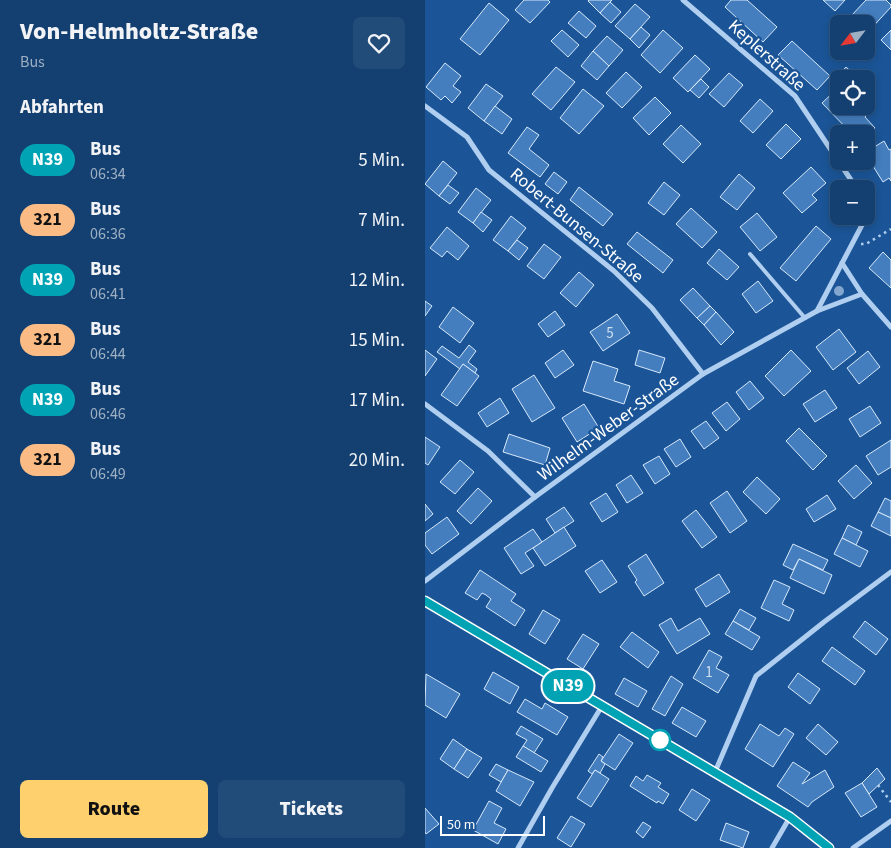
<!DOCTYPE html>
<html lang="de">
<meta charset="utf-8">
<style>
:root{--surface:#144071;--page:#214b79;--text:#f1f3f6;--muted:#9dafc3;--line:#335984;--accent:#ffd16e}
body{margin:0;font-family:"Source Sans 3",sans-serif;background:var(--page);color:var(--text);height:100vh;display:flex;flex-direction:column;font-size:19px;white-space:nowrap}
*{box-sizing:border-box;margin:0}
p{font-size:16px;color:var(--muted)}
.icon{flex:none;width:28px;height:28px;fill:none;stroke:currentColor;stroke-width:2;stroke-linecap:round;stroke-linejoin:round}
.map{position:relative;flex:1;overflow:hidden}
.details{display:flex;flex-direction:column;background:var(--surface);width:425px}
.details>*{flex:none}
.badge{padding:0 10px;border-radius:16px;font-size:18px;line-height:32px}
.needle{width:32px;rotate:239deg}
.tools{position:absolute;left:405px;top:15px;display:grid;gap:10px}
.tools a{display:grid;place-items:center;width:45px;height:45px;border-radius:8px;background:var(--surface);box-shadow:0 2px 8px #0003,0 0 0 1px var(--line);font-size:25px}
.scale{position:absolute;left:15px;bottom:12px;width:105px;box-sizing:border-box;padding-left:5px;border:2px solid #fff;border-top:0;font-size:14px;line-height:18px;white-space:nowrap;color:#fff;-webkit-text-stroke:4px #1b5597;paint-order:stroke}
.map>.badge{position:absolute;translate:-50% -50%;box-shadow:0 0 0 2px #fff}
h2{padding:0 20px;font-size:19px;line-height:45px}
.round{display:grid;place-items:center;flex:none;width:52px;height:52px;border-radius:8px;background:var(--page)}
.summary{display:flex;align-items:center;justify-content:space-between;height:85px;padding:0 20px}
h1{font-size:24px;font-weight:800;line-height:38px}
.cta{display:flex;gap:10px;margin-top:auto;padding:10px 20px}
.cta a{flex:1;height:58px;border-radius:8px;background:var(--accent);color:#111;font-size:20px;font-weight:800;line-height:58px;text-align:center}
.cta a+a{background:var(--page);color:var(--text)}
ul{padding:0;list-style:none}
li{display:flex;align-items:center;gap:15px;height:60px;padding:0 20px}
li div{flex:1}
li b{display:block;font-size:19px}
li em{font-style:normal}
li .badge{min-width:55px;font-weight:700;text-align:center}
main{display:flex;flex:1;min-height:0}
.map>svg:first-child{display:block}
.building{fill:#447ebe;stroke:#d6e8fb}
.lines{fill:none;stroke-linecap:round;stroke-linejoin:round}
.path{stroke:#afcef0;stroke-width:2.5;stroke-dasharray:2.5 4;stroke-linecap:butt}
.service{stroke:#afcef0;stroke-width:4}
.minor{stroke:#afcef0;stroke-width:5}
.tree{fill:#82a6ce}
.line-casing{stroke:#fff;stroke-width:11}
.line{stroke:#00a3b4;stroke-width:8}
.stop-dot{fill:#fff;stroke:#00a3b4;stroke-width:2.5}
.labels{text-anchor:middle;stroke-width:4.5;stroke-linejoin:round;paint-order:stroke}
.number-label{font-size:15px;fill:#d0dfef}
.street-label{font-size:18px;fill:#fff;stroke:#1b5597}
</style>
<main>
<section class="details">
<div class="summary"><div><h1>Von-Helmholtz-Straße</h1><p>Bus</p></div><a class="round"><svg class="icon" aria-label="heart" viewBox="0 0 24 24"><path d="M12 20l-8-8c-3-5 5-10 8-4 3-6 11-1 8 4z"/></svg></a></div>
<h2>Abfahrten</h2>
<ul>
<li><span class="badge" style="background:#00a3b4;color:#fff">N39</span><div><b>Bus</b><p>06:34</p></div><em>5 Min.</em></li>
<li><span class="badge" style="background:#fbbb85;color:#111">321</span><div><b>Bus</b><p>06:36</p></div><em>7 Min.</em></li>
<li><span class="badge" style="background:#00a3b4;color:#fff">N39</span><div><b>Bus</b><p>06:41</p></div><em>12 Min.</em></li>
<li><span class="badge" style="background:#fbbb85;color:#111">321</span><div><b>Bus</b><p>06:44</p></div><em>15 Min.</em></li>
<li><span class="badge" style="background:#00a3b4;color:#fff">N39</span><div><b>Bus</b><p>06:46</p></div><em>17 Min.</em></li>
<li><span class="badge" style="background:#fbbb85;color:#111">321</span><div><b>Bus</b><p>06:49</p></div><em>20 Min.</em></li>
</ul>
<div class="cta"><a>Route</a><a>Tickets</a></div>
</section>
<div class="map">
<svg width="466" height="848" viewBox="0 0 466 848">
<rect width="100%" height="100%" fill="#1b5597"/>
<g class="building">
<path d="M99 0H123L125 2 105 23 90 10Z"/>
<path d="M164 0H187L175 13 163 1Z"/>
<path d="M306 0H322L352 27 338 42 300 7Z"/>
<path d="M398 0H420L410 11Z"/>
<path d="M441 0H461L466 5V7L443 32 441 31V24H434L426 16Z"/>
<path d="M185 2 196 12 186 23 175 13Z"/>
<path d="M64 3 84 20 55 55 35 39Z"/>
<path d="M210 4 225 17 205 39 190 26Z"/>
<path d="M154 11 171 26 161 38 143 23Z"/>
<path d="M216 27 225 35 214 48 205 39Z"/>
<path d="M137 30 154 45 143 57 126 41Z"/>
<path d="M238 30 258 48 235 73 216 55Z"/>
<path d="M466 30V50L456 40Z"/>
<path d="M182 36 198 50 184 66 168 51Z"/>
<path d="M367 41 405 76 392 90 353 55Z"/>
<path d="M168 51 184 66 172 80 156 66Z"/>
<path d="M270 55 285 69 263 92 248 78Z"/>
<path d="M20 63 36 76 28 86 36 92 27 103 20 96 16 100 1 87Z"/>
<path d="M131 67 150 82 126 110 107 94Z"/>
<path d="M421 67 431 76 428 79H414V84L409 80Z"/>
<path d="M201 72 217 87 197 108 181 93Z"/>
<path d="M304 73 318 85 299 107 284 94Z"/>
<path d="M276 79 284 87 274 98 265 90Z"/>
<path d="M61 84 78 96 59 121 43 108Z"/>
<path d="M414 87V106H441V102L448 109 440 117 450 128 441 136V134H427L397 103Z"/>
<path d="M158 89 179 106 154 134 135 118Z"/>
<path d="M230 97 246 113 224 135 208 118Z"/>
<path d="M335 99 348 111 328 133 315 121Z"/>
<path d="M70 106 87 119 77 134 59 121Z"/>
<path d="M361 124 376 139 356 159 341 145Z"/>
<path d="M256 125 276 144 258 163 238 144Z"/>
<path d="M102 127 114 135 104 149 124 165 115 177 83 153Z"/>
<path d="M459 141 464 150 466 149V181L464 178 458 182 441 155V152Z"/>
<path d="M18 161 32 173 14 196 0 184Z"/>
<path d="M386 167 401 183 387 195 392 200 377 213 358 193Z"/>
<path d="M129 172 142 182 133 194 120 184Z"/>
<path d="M314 174 330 188 312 210 295 197Z"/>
<path d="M239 182 255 195 239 215 223 203Z"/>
<path d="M23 185 34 193 25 204 14 196Z"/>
<path d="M154 187 188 214 178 226 145 200Z"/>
<path d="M51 188 66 200 48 223 33 212Z"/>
<path d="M266 208 292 232 277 248 251 224Z"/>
<path d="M56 212 67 220 58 232 48 223Z"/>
<path d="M332 213 352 237 335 251 315 227Z"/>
<path d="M86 216 101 228 83 251 68 240Z"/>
<path d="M391 226 406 239 371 281 355 268Z"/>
<path d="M22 227 44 246 33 260 22 251 17 257 5 248Z"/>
<path d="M212 232 248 260 238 273 202 244Z"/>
<path d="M92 240 103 248 94 260 83 251Z"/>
<path d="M119 244 136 257 119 279 102 266Z"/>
<path d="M294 249 314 267 302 280 282 263Z"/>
<path d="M458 252 466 260V288L444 268Z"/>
<path d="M154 272 169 285 151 307 135 293Z"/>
<path d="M333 281 348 301 331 313 317 294Z"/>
<path d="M268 288 285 306 272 318 255 300Z"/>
<path d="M0 301 7 306 0 316Z"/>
<path d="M285 306 291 312 279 325 272 318Z"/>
<path d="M28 307 49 323 35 343 14 327Z"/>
<path d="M130 311 140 325 123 337 113 324Z"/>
<path d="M291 312 309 332 296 345 279 325Z"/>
<path d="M192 314 205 333 178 351 165 332Z"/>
<path d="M414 329 431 352 408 370 391 347Z"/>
<path d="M44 345 51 351 43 362 52 369 50 373 38 364 35 369 12 352 17 346 34 358Z"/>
<path d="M0 350 12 359 0 376Z"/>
<path d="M138 350 149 365 130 378 120 363Z"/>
<path d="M214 350 240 358 235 373 210 365Z"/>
<path d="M366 350 386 371 359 396 340 376Z"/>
<path d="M443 351 455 367 434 384 422 368Z"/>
<path d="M168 361 193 369 189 381 205 386 199 404 158 391Z"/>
<path d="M38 364 54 376 32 406 16 395Z"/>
<path d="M109 375 130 408 107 422 87 389Z"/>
<path d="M325 381 339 398 324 410 311 392Z"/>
<path d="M400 390 412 408 390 422 378 404Z"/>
<path d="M75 398 84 413 62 427 53 413Z"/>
<path d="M302 402 315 419 301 431 287 413Z"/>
<path d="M159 404 174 428 152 442 137 418Z"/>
<path d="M445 406 456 423 435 437 424 419Z"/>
<path d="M281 421 294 438 279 449 266 431Z"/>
<path d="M374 428 402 456 388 470 361 441Z"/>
<path d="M84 434 125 448 120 465 78 452Z"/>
<path d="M0 437 15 447 3 465 0 463Z"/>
<path d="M255 439 266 457 251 467 239 449Z"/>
<path d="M466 440V467L453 475 441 456Z"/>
<path d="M234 456 245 474 230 484 218 465Z"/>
<path d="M35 460 49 472 30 494 15 482Z"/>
<path d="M431 465 447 483 429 499 413 481Z"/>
<path d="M206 475 218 493 202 503 191 485Z"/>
<path d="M332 477 355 499 341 514 318 492Z"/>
<path d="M53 488 67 501 46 524 32 511Z"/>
<path d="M302 491 322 521 305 533 285 503Z"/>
<path d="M181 493 193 512 177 522 165 503Z"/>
<path d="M402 495 411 509 389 522 381 509Z"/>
<path d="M460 498 466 501V518L453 512Z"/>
<path d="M0 504 8 514 0 521Z"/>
<path d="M139 507 149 521 130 533 121 519Z"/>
<path d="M271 510 292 537 277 548 257 521Z"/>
<path d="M453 512 466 518V536L446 526Z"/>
<path d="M22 517 34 534 7 554 0 545V533Z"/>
<path d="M423 525 437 532 431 545 417 538Z"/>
<path d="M139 527 151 546 120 566 108 548Z"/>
<path d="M108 529 117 542 100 553 109 566 96 574 79 548Z"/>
<path d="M417 538 443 551 435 567 409 554Z"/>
<path d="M368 544 403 560 398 570 374 559 368 570 358 565Z"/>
<path d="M221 554 239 583 219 596 210 582 212 580 203 566Z"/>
<path d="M374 559 407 575 399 594 365 578Z"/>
<path d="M177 560 192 582 175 593 160 571Z"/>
<path d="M55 570 91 594 86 601 100 610 90 626 61 607 66 599 61 595 57 593 52 600 40 593Z"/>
<path d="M294 574 305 592 281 607 270 589Z"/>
<path d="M349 580 365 587 357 604 369 610 364 621 336 608Z"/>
<path d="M315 609 331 618 324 630 308 621Z"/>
<path d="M118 610 135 620 120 644 104 634Z"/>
<path d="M246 618 253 631 275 618 285 634 252 654 234 625Z"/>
<path d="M308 621 335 637 327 650 300 634Z"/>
<path d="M440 621 463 639 451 655 428 637Z"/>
<path d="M207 632 234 652 223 668 195 647Z"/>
<path d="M158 634 174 644 158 669 142 659Z"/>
<path d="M407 647 440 671 430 685 397 661Z"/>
<path d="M284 650 297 657 291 668 304 675 293 693 268 678Z"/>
<path d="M68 672 94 687 85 704 59 689Z"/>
<path d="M373 673 395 689 385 704 363 687Z"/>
<path d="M1 674 35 694 21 718 0 705Z"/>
<path d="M246 676 258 684 240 716 227 709Z"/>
<path d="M199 678 222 691 213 707 190 694Z"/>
<path d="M100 699 117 709 120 703 143 717 132 735 92 712Z"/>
<path d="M257 707 281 721 271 737 247 723Z"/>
<path d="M335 724 354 736 360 728 369 734 348 767 320 749Z"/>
<path d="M393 724 413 742 401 755 381 738Z"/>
<path d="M96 726 118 739 109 753 98 746 102 740 91 734Z"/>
<path d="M194 734 208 743 190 770 176 761Z"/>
<path d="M28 739 42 749 29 769 15 759Z"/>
<path d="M98 746 123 761 116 772 91 757Z"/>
<path d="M42 749 57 758 43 778 29 769Z"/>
<path d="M174 754 178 757 176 761 180 764 175 773 170 770 167 774 163 771Z"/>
<path d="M368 762 385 773 377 784 400 770 409 787 387 802 383 807 352 786Z"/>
<path d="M71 764 83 770 76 782 64 775Z"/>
<path d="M452 768 460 779 444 794 437 783Z"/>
<path d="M83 770 109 782 95 806 71 791Z"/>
<path d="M170 770 184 779 166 807 152 798Z"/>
<path d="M222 775 236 783 233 787 244 794 238 804 233 801 232 803 205 786 211 776 218 781Z"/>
<path d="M437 783 452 807 436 817 420 793Z"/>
<path d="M267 789 285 800 271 821 254 810Z"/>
<path d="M64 801 77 808 69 823 81 829 73 844 48 830Z"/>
<path d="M0 808 14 824 1 834 0 832Z"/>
<path d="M146 816 160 824 146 847 132 838Z"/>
<path d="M218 822 226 827 218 838 211 832Z"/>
<path d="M301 823 324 832 318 848 295 840Z"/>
</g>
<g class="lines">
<g class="path">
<path d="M436 244H441L466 229"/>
<path d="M453 785 466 802"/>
</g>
<path class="service" d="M325 254 380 318"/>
<g class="minor">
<path d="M258 0 370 96 432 189"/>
<path d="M0 106 42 137 64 170 189 271 227 308 278 374"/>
<path d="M417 263 437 294"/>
<path d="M392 311 437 225 439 216"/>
<path d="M0 404 63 451 110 497"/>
<path d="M0 581 110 497 278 374 392 311 437 294 466 327"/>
<path d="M0 601 365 817 404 848"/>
<path d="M290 772 331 676 399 622 466 572"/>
<path d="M93 848 127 788 177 706"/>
<path d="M347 848 365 817"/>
<path d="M428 848 466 821"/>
</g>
</g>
<circle class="tree" cx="414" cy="291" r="5"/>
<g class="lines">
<g class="line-casing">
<path id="line" d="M0 601 365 817 404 848"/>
</g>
<use href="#line" class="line"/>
</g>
<circle class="stop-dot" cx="235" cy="740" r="10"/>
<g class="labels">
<g class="number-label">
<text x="185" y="338">5</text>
<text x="284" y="677">1</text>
</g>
<g class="street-label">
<text transform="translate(342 55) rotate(42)" y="6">Keplerstraße</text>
<text transform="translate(152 225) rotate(40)" y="6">Robert-Bunsen-Straße</text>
<text transform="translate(183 427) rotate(-36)" y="6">Wilhelm-Weber-Straße</text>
</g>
</g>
</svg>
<div class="tools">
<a><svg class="needle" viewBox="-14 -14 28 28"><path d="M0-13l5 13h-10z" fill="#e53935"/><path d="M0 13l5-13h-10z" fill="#9dafc3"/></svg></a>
<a><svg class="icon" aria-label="locate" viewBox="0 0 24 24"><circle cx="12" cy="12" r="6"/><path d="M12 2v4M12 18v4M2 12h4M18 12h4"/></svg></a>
<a>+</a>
<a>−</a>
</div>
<div class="scale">50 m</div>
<b class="badge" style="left:143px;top:686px;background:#00a3b4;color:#fff">N39</b>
</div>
</main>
